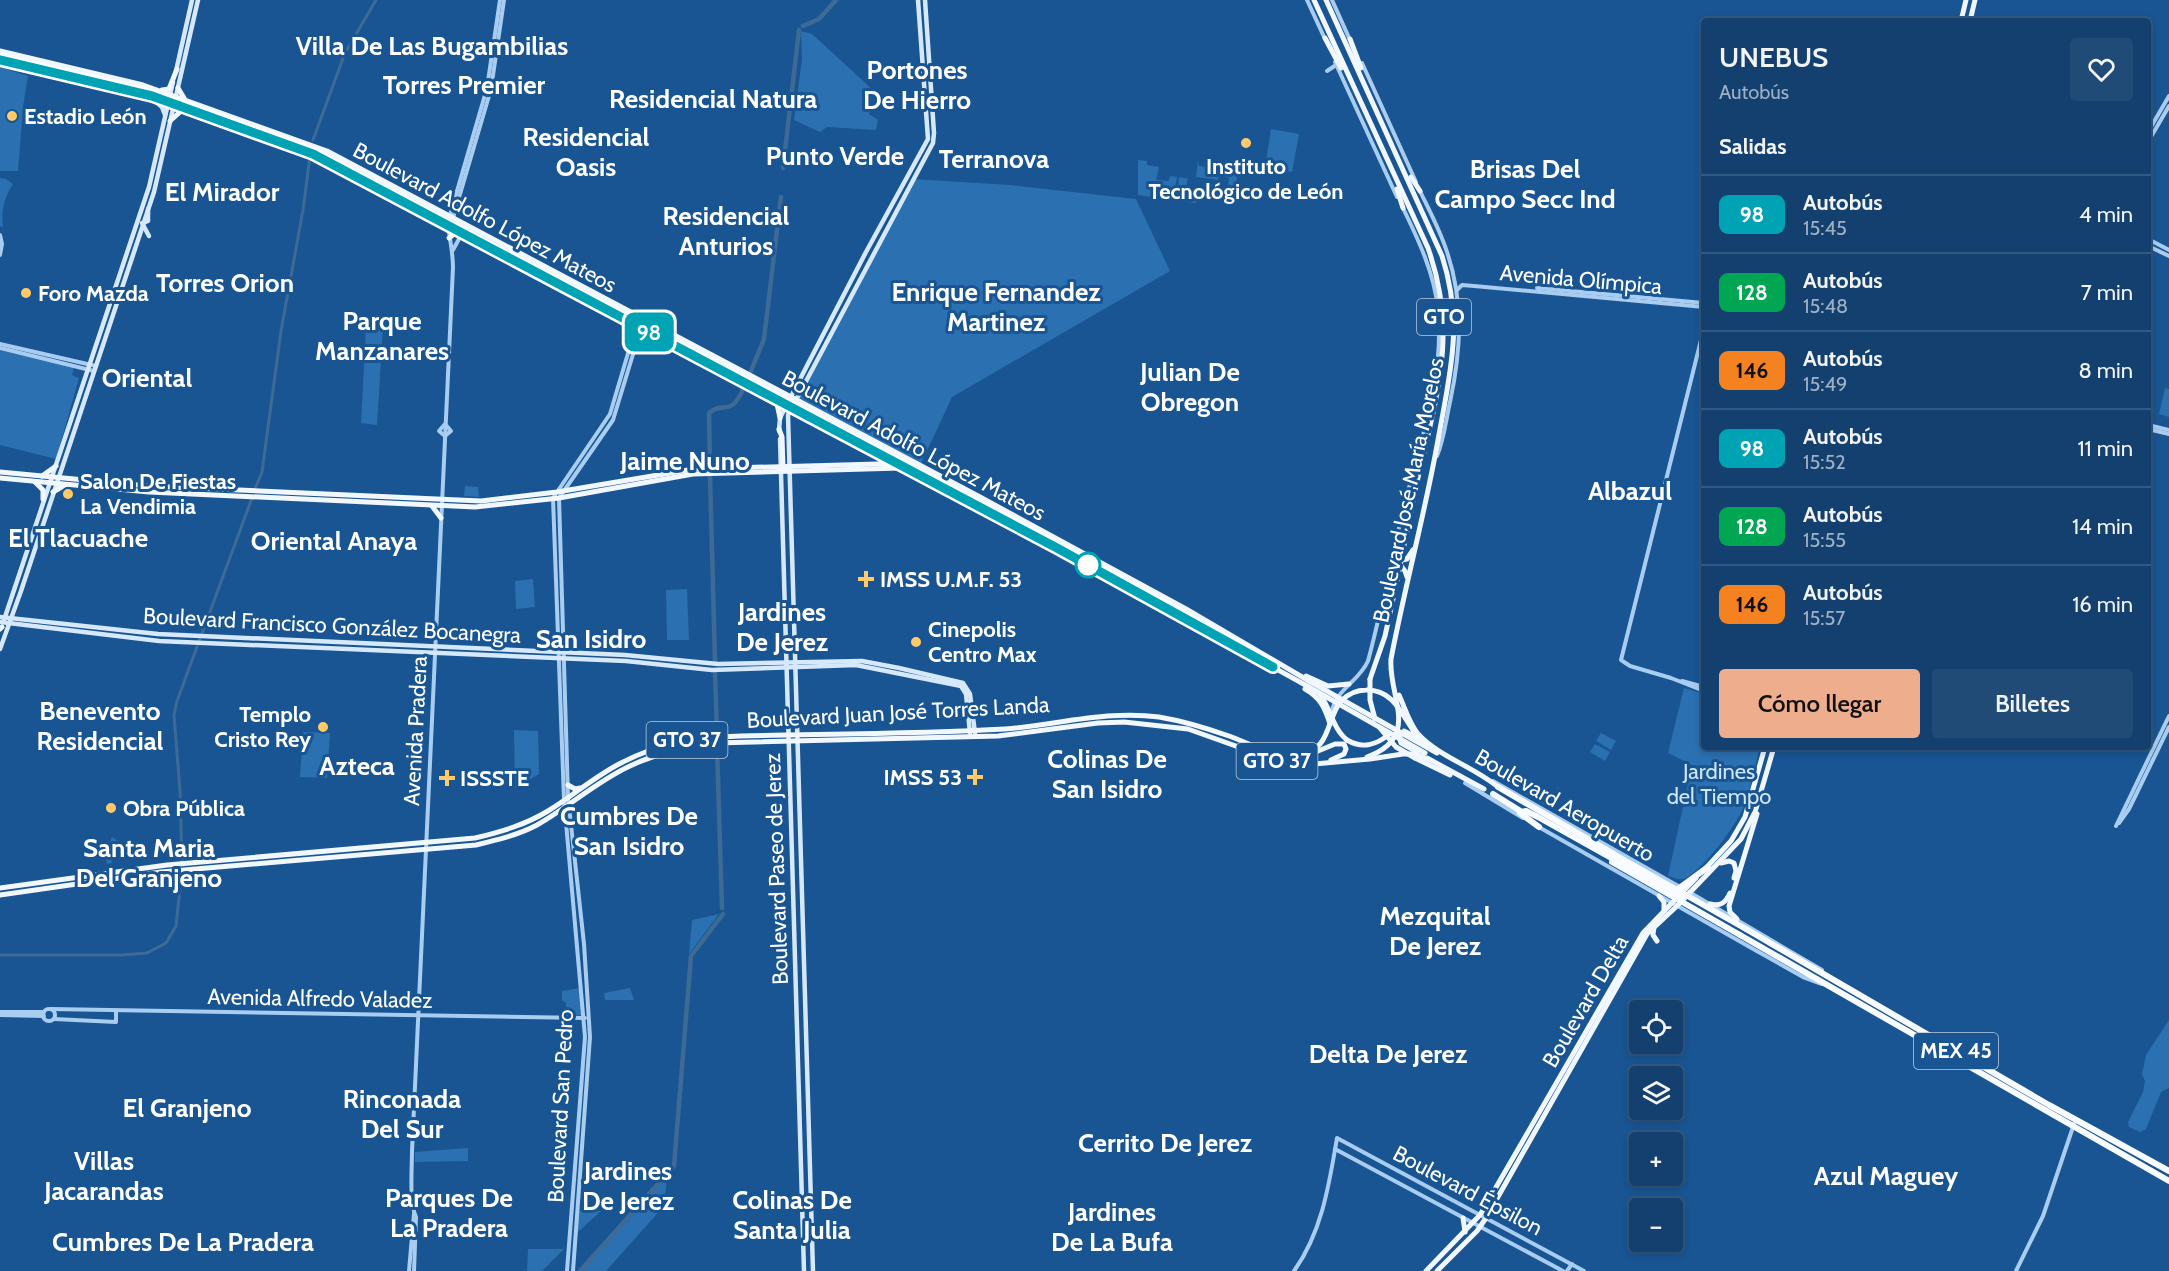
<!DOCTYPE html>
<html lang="es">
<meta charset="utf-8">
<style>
:root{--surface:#13406e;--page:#204b76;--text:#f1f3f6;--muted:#9dafc2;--line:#325981;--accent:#eead8d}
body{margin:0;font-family:Cabin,sans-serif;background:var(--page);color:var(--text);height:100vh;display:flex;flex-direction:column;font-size:22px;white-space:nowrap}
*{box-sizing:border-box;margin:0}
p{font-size:20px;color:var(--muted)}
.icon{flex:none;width:33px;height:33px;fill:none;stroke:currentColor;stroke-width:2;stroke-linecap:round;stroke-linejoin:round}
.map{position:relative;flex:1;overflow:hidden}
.sheet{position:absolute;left:1701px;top:18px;width:450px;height:732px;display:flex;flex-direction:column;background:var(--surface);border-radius:6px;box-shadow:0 3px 9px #0003,0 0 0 2px var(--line)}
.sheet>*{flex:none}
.badge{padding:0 12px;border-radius:9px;font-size:21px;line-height:39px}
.fabs{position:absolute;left:1629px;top:1000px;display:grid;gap:12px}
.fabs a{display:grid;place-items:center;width:54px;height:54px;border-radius:6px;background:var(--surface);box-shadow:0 3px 9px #0003,0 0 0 2px var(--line);font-size:30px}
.map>.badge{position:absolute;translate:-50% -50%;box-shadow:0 0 0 3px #fff}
h2{padding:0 18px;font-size:22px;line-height:54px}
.round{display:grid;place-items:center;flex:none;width:63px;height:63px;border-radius:6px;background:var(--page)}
.head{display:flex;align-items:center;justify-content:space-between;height:102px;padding:0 18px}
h1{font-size:28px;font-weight:600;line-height:45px}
.cta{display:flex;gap:12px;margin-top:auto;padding:12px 18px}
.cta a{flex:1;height:69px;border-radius:6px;background:var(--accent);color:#111;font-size:24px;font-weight:600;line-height:69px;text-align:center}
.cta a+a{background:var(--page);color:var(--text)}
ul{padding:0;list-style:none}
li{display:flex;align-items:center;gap:18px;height:78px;padding:0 18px;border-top:2px solid var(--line)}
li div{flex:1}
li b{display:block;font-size:22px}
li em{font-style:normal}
li .badge{min-width:66px;font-weight:700;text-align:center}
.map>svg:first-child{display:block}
.green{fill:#2b70b1}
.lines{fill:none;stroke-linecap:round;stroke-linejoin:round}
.canal{stroke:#3e6a96;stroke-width:3}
.river{stroke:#3e6a96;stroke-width:4.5}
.tertiary{stroke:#a8cdf0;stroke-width:4}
.secondary{stroke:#d6e8fb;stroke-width:4.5}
.primary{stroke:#f1f7ff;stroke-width:5}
.trunk{stroke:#f8fbff;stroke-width:6}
.primary-bridge{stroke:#f1f7ff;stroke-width:5}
.trunk-bridge{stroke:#f8fbff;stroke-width:6}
.line-casing{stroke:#fff;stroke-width:14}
.line{stroke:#00a3b4;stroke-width:9}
.poi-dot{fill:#ffca67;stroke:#195592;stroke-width:2}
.stop-dot{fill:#fff;stroke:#00a3b4;stroke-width:3}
.labels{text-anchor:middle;stroke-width:6;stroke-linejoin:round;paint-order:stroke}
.shield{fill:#195592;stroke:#baccde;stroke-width:1.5}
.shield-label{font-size:21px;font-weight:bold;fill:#fff}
.poi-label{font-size:22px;font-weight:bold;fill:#fff;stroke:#195592;text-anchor:start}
.street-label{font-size:22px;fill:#fff;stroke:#195592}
.park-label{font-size:22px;fill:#cfe6fb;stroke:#195592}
.quarter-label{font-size:26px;font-weight:bold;fill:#fff;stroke:#195592}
</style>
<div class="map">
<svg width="2169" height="1271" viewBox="0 0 2169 1271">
<rect width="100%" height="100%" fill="#195592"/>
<g class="green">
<path d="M801 31 812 34 873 90 869 114 878 120 876 130 827 127 820 132 794 120 802 59Z"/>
<path d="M0 67 28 76 23 107 18 171H0Z"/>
<path d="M1271 129 1299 134 1292 172 1265 167Z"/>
<path d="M1138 160 1147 161V165L1159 167 1156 180 1169 181 1170 176 1177 177 1174 192 1160 190 1159 198 1138 195Z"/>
<path d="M1198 160 1199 166 1216 168V163L1220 164 1218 180 1196 177Z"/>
<path d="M1232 167 1238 168 1235 196 1219 194 1220 189 1228 190 1229 178 1220 176 1222 168 1232 169Z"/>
<path d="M1179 177 1189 179 1187 180 1185 198 1197 200 1196 203 1177 201 1175 192H1178Z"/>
<path d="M0 178 6 179 13 184C4 198 1 210 3 227L0 226Z"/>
<path d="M913 179 1010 185 1136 199 1170 271 952 397 920 466 797 400Z"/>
<path d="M366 327 383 328 377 425 361 423Z"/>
<path d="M0 350 74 367 72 375 79 378 56 459 0 445Z"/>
<path d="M2165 388 2169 389V417L2159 414Z"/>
<path d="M465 486 478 487 479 497 464 496Z"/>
<path d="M533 579 535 607 516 609 515 581Z"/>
<path d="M687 589 689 640H667L666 590Z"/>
<path d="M1684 688 1704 694V747H1760C1755 766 1751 787 1744 806 1736 826 1705 867 1686 878 1680 881 1674 878 1668 876L1692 765 1668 753Z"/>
<path d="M514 730 538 731 539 774 515 788Z"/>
<path d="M303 732 330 733 327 778 300 777Z"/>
<path d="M1601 733 1616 741 1611 750 1596 741Z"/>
<path d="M1595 744 1610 752 1605 761 1590 752Z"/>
<path d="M1527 784 1552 799 1558 790 1557 787 1561 790 1553 802 1545 805 1522 792Z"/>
<path d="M112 837 127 847 128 853H122L121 849H118L117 846 110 852 112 863 107 864 104 854 99 851 102 847H108Z"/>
<path d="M719 914 689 954 692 920Z"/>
<path d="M580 988 582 1015H567L566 1003 562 1000V991Z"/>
<path d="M630 988 634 1000H605L604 993Z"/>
<path d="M2169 1020V1088L2161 1092 2146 1129 2140 1132 2129 1127 2128 1122 2143 1092 2145 1081 2142 1074 2146 1055Z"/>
<path d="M468 1148V1161L415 1162V1152Z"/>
<path d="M664 1179H667L664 1206 606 1271H581Z"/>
<path d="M579 1211H601L577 1233Z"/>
<path d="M528 1249H564L542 1271H527Z"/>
</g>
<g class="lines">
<g class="canal">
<path d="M313 140 345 53 376 0"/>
<path d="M254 491 262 472 281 331 303 210 310 156"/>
<path d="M182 864 180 791 174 715 177 701 252 498"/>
<path d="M0 955H122L147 953 166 943 176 926 182 870"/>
</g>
<g class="river">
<path d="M803 26 819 19 836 0"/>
<path d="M783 168 799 30"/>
<path d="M751 371 764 339 781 197"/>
<path d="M710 466 709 413C723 400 731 419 744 387"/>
<path d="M710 476 715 661"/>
<path d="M715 673 717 734"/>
<path d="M717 746 722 908"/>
<path d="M580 1271 674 1166 691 956 723 914"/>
</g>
<g class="tertiary">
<path d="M1307 0 1325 39"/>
<path d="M1332 0 1350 40"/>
<path d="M1335 62 1397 197"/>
<path d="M0 63 64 78"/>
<path d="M1362 63 1416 182"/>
<path d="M1327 71 1336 65"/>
<path d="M71 80 162 103H168"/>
<path d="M2148 132 2169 96"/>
<path d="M2148 142 2169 106"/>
<path d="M1419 189C1429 210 1440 230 1447 252 1464 302 1461 351 1450 402 1446 420 1444 439 1437 456"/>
<path d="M453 218 491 89 504 0"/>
<path d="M0 235 2 244 0 255"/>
<path d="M2148 239 2169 250"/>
<path d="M2148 246 2169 256"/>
<path d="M453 250 466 226"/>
<path d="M1537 288 1704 303"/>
<path d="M1457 290 1462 285 1474 286 1704 307"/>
<path d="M1704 328 1621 660 1630 666 1671 678 1704 691"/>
<path d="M0 344 96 366"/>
<path d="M0 348 94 371"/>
<path d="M445 424 451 431 445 436 439 431Z"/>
<path d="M2148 425 2169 430"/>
<path d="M2148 429 2169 434"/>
<path d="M1682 681 1704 687"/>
<path d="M1331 714C1336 688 1358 683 1368 661 1384 602 1394 542 1410 484 1425 428 1444 368 1438 309 1434 272 1418 239 1402 206"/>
<path d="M1493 781 1680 887"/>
<path d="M1465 783 1523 818"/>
<path d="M2119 823 2129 809 2169 727"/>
<path d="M1537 826 1755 950 1803 977 1822 984"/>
<path d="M2116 826 2169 716"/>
<path d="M1689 892 1822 970"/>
<path d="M51 1009 585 1018"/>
<circle cx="49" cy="1015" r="6"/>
<path d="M0 1012H44"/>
<path d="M0 1015 44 1016"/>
<path d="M54 1019 116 1022V1011"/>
<path d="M1335 1149 1563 1271"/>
<path d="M409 1271 414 1214"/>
<path d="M414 1271 416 1217C409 1202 412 1169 412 1151L453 267C453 252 449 237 448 222L487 88 500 0"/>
<path d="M567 1271 585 1037 564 800 553 498 610 414 637 323"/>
<path d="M573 1271 590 1037 584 944 568 797 559 498 613 420 641 328"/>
<path d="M1294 1271C1322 1232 1329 1185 1337 1138L1584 1271"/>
<path d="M1567 1271 1572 1264"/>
<path d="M2016 1271 2043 1216 2074 1124"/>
</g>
<g class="secondary">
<path d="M176 71 192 0"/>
<path d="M155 101 162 107 165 115"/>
<path d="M142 223 149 236"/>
<path d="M143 223 148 221V209"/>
<path d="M779 431 780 418 783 412 866 252 928 139 918 0"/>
<path d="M780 439 804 1271"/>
<path d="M0 617 158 634 625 655 718 664 862 661 899 668 963 683 970 694 975 733"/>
<path d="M4 620 149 187 173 82"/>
<path d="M0 622 159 641 626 661 712 670 856 665 961 686 966 694 970 733"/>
<path d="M0 649 21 591 154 192 198 0"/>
<path d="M813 1271 788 415 933 143 934 133 925 0"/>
</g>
<g class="primary">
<path d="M1314 0 1428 248C1460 338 1434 402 1415 491"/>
<path d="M1326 0 1442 256C1464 324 1450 373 1438 440 1425 513 1405 586 1391 659 1388 697 1422 737 1367 757"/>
<path d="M1961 21 1966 0"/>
<path d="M1970 21 1975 0"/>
<path d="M1325 38 1341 68"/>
<path d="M1350 39 1361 68"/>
<path d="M0 51 143 85 327 151 980 497 1186 609 1309 681"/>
<path d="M0 60 152 96 313 154 1057 548 1309 687"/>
<path d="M178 88 184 98"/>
<path d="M162 90 169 89 177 69"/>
<path d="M170 121 180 112 189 109"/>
<path d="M1411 177 1420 191"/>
<path d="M1397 189 1403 208"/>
<path d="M449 238 460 229"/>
<path d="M638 320 662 333"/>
<path d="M776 399 780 418"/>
<path d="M788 401 817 416 825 415"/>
<path d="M779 429 782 437 783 467"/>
<path d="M0 472 148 486 481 501 557 492 694 469 913 463"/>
<path d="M42 476 56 466"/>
<path d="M0 478 149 492 475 507 559 498 693 474 901 468"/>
<path d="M35 482 43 490V499"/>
<path d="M53 492 65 485"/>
<path d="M432 506 441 518"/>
<path d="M1395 547 1397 555 1402 560 1407 559 1413 550"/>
<path d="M1389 574 1394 567 1401 566 1405 571 1407 577"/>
<path d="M0 629 2 627"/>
<path d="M1306 676 1328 686 1349 684"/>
<path d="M1370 679 1385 636 1397 580"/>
<path d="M1305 689C1320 697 1325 708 1330 724"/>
<path d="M1399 695C1405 708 1409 723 1418 734 1438 756 1474 767 1498 787"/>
<path d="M1347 740C1362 749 1377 745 1389 734"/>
<path d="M1417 752 1401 743 1399 737 1404 731 1418 738"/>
<path d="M1301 758 1335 744H1344L1346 749 1344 754 1331 760"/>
<path d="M1415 758 1450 775"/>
<path d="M1427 758 1484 789"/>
<path d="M568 785 575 789 580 788"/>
<path d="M1721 863 1729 861 1734 863 1736 871 1734 878"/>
<path d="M1705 869 1731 841 1745 817 1765 747"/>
<path d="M0 888 167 865 475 838C500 832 525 825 548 811 573 796 595 776 621 763 659 743 699 737 741 736 829 734 917 734 1005 729 1057 725 1106 710 1159 717 1183 721 1206 728 1229 736 1250 743 1275 760 1298 756 1331 749 1325 724 1340 702"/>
<path d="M0 895 161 872 476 845C497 840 518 835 537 825 569 807 597 781 630 766 657 753 685 748 715 743L998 736 1098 723 1124 722 1188 729 1292 766 1370 759 1403 754H1416L1430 760"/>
<path d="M1659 896 1664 902V911"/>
<path d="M1710 904C1721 907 1726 902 1730 893"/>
<path d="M1737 919 1730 912 1729 906 1757 814"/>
<path d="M1654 927 1653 935 1657 941"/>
<path d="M1463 1218 1465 1232"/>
<path d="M1426 1271 1480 1215 1643 933 1696 878"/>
<path d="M1437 1271 1477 1231 1486 1218 1647 934 1677 906 1741 839 1755 812 1774 747"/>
</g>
<g class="trunk">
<path d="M1498 787 1614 854"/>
<path d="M1493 794 1525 814"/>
<path d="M1522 812 1526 811 1538 817 1679 896 1686 895"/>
<path d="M1520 813 1539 827"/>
<path d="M1674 892 1708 867"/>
<path d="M1746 929 2049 1105 2169 1171"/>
<path d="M1740 935 2169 1181"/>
</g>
<g class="primary-bridge">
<path d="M1397 580 1415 491"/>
<path d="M1370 679V700L1375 719"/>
<path d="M1309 681 1437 753"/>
<path d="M1309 687 1425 753"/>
<path d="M1320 694C1330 708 1333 729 1347 740"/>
<path d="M1341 701C1348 694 1356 690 1366 690 1398 689 1404 724 1423 743"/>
<path d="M1379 727 1396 747 1415 758"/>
</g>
<g class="trunk-bridge">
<path d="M1617 856 1746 929"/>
<path d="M1612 862 1740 935"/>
</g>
</g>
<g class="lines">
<g class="line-casing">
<path id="line" d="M0 60 152 96 313 154 1057 548 1273 667"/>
</g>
<use href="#line" class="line"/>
</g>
<g class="poi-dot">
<circle cx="12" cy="116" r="6"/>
<circle cx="1246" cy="143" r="6"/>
<circle cx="26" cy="293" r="6"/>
<circle cx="68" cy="494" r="6"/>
<path d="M863 570h6v6h6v6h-6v6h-6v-6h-6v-6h6z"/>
<circle cx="916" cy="642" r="6"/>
<circle cx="323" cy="727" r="6"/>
<path d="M972 768h6v6h6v6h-6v6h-6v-6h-6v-6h6z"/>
<path d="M444 769h6v6h6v6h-6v6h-6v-6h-6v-6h6z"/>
<circle cx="111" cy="808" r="6"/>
</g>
<circle class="stop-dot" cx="1088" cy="565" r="12"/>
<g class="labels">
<g class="shield">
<rect x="1417" y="299" width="54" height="36" rx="4.5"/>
<rect x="646.5" y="722" width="81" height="36" rx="4.5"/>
<rect x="1236.5" y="743" width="81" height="36" rx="4.5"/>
<rect x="1914" y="1033" width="84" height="36" rx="4.5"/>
</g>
<g class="shield-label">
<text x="1444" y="324">GTO</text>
<text x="687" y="747">GTO 37</text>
<text x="1277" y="768">GTO 37</text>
<text x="1956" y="1058">MEX 45</text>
</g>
<g class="poi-label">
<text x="24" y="124">Estadio León</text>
<text x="1246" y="174" text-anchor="middle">Instituto<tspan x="1246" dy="25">Tecnológico de León</tspan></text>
<text x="38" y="301">Foro Mazda</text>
<text x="80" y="489">Salon De Fiestas<tspan x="80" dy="25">La Vendimia</tspan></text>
<text x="880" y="587">IMSS U.M.F. 53</text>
<text x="928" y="637">Cinepolis<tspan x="928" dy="25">Centro Max</tspan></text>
<text x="311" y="722" text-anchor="end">Templo<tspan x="311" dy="25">Cristo Rey</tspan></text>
<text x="962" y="785" text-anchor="end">IMSS 53</text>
<text x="460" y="786">ISSSTE</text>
<text x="123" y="816">Obra Pública</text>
</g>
<g class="street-label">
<text transform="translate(485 217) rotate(28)" y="8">Boulevard Adolfo López Mateos</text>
<text transform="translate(1581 279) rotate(5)" y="8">Avenida Olímpica</text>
<text transform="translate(914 445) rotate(28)" y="8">Boulevard Adolfo López Mateos</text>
<text transform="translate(1408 490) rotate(-78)" y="8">Boulevard José María Morelos</text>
<text transform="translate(332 625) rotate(3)" y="8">Boulevard Francisco González Bocanegra</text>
<text transform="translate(898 712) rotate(-3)" y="8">Boulevard Juan José Torres Landa</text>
<text transform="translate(415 731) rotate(-87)" y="8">Avenida Pradera</text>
<text transform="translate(1565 805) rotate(30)" y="8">Boulevard Aeropuerto</text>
<text transform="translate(776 869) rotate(-92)" y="8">Boulevard Paseo de Jerez</text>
<text transform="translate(320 998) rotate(1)" y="8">Avenida Alfredo Valadez</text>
<text transform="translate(1585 1001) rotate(-60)" y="8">Boulevard Delta</text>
<text transform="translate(560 1106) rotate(-87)" y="8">Boulevard San Pedro</text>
<text transform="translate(1468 1190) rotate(28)" y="8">Boulevard Épsilon</text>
</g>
<g class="park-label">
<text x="1719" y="779">Jardines<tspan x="1719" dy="25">del Tiempo</tspan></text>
</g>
<g class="quarter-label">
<text x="432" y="55">Villa De Las Bugambilias</text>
<text x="917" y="79">Portones<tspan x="917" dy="30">De Hierro</tspan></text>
<text x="464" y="94">Torres Premier</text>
<text x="713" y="108">Residencial Natura</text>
<text x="586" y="146">Residencial<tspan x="586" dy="30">Oasis</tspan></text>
<text x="835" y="165">Punto Verde</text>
<text x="994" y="168">Terranova</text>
<text x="1525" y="178">Brisas Del<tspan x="1525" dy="30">Campo Secc Ind</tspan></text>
<text x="222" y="201">El Mirador</text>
<text x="726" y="225">Residencial<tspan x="726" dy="30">Anturios</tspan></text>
<text x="225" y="292">Torres Orion</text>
<text x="996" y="301">Enrique Fernandez<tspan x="996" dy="30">Martinez</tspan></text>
<text x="382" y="330">Parque<tspan x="382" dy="30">Manzanares</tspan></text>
<text x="1190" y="381">Julian De<tspan x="1190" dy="30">Obregon</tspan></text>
<text x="147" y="387">Oriental</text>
<text x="685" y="470">Jaime Nuno</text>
<text x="1630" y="500">Albazul</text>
<text x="78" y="547">El Tlacuache</text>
<text x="334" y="550">Oriental Anaya</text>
<text x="782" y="621">Jardines<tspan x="782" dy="30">De Jerez</tspan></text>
<text x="591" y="648">San Isidro</text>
<text x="100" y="720">Benevento<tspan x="100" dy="30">Residencial</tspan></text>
<text x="1107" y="768">Colinas De<tspan x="1107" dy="30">San Isidro</tspan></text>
<text x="357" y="775">Azteca</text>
<text x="629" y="825">Cumbres De<tspan x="629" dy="30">San Isidro</tspan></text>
<text x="149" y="857">Santa Maria<tspan x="149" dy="30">Del Granjeno</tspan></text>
<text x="1435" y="925">Mezquital<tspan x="1435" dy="30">De Jerez</tspan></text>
<text x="1388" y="1063">Delta De Jerez</text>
<text x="402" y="1108">Rinconada<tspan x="402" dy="30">Del Sur</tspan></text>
<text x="187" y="1117">El Granjeno</text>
<text x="1165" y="1152">Cerrito De Jerez</text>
<text x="104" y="1170">Villas<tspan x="104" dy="30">Jacarandas</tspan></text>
<text x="628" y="1180">Jardines<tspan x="628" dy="30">De Jerez</tspan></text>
<text x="1886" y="1185">Azul Maguey</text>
<text x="449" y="1207">Parques De<tspan x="449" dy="30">La Pradera</tspan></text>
<text x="792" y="1209">Colinas De<tspan x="792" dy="30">Santa Julia</tspan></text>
<text x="1112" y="1221">Jardines<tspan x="1112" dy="30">De La Bufa</tspan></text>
<text x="183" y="1251">Cumbres De La Pradera</text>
</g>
</g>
</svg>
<div class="fabs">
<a><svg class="icon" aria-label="locate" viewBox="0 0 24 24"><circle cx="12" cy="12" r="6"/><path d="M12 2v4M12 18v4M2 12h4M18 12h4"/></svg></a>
<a><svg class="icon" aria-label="layers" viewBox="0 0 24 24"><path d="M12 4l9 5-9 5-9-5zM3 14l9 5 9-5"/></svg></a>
<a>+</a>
<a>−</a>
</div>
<b class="badge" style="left:649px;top:332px;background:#00a3b4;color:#fff">98</b>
<section class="sheet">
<div class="head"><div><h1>UNEBUS</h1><p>Autobús</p></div><a class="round"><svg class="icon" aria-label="heart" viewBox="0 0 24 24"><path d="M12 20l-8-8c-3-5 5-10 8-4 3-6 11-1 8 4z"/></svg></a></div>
<h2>Salidas</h2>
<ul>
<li><span class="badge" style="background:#00a3b4;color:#fff">98</span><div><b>Autobús</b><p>15:45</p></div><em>4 min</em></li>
<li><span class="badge" style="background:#00a651;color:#fff">128</span><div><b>Autobús</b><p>15:48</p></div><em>7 min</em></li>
<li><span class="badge" style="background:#f58220;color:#111">146</span><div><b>Autobús</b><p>15:49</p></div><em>8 min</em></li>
<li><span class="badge" style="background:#00a3b4;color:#fff">98</span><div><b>Autobús</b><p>15:52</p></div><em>11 min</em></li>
<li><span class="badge" style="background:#00a651;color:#fff">128</span><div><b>Autobús</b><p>15:55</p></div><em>14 min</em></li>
<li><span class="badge" style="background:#f58220;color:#111">146</span><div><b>Autobús</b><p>15:57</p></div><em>16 min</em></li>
</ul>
<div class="cta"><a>Cómo llegar</a><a>Billetes</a></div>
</section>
</div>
